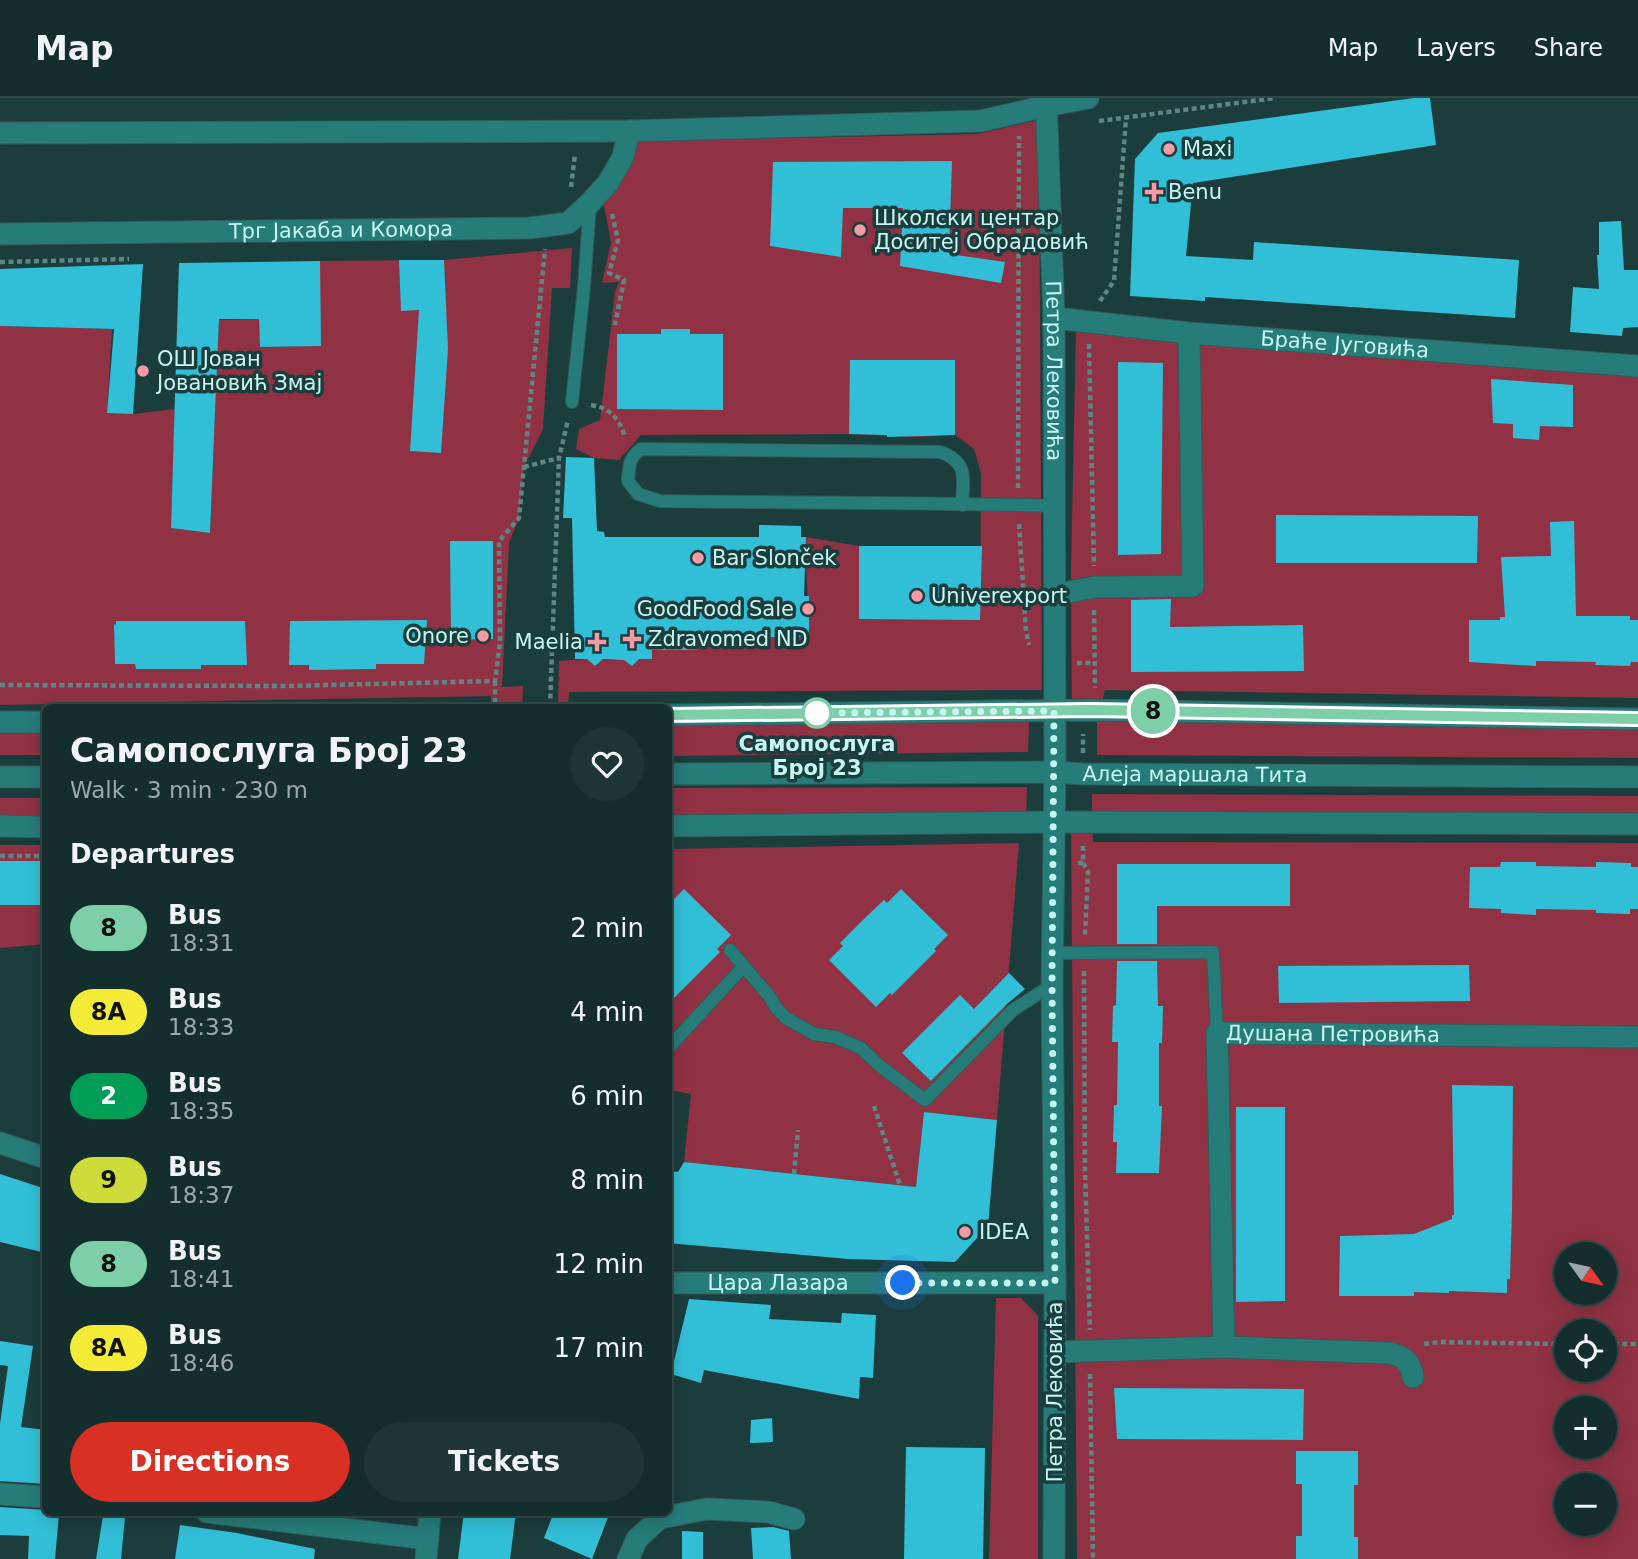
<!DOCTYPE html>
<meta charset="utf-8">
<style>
:root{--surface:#142e2d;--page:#1d3635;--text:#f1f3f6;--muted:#9da8aa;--line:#334a49;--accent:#d93025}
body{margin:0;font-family:"DejaVu Sans",sans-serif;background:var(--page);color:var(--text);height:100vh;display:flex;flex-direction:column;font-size:26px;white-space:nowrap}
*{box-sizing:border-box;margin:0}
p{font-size:23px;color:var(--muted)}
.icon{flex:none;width:38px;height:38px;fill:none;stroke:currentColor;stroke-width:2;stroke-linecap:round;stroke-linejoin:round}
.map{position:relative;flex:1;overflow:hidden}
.panel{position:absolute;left:42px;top:606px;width:630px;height:812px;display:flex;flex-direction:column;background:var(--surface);border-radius:10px;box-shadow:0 4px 18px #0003,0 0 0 2px var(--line)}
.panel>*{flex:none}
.badge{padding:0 14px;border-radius:23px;font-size:24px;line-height:46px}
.needle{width:46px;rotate:123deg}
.tools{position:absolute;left:1554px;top:1144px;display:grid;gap:14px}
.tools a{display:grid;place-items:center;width:63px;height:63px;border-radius:50%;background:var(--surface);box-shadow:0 4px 18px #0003,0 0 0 2px var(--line);font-size:35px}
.you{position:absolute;width:35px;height:35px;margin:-18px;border:5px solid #fff;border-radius:50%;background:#1a73e8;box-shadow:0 0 0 10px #1a73e833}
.map>.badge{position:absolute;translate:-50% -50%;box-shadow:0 0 0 4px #fff}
h2{padding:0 28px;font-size:26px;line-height:63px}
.round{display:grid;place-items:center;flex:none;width:74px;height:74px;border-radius:37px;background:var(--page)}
.head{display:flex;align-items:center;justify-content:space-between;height:119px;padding:0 28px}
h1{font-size:33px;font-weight:600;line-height:52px}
.action{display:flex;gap:14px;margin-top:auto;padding:14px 28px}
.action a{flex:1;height:80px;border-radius:42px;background:var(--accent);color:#fff;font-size:28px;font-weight:600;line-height:80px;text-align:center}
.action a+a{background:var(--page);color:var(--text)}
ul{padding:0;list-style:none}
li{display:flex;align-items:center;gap:21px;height:84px;padding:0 28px}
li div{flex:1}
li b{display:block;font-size:26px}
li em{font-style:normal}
li .badge{min-width:77px;font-weight:700;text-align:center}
header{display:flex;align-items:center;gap:42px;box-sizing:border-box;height:98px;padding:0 35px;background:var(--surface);border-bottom:2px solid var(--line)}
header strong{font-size:33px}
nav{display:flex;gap:38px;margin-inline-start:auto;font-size:24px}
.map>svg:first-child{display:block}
.green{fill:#903244;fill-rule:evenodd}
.building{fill:#31bfd7}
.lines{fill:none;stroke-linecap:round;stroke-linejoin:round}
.lane-casing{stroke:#345b59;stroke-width:14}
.street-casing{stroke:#345b59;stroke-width:23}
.secondary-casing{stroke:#345b59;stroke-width:23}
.path{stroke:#5e8684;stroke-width:4.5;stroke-dasharray:5 3.5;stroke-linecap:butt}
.lane{stroke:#267c79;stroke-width:12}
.street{stroke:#267c79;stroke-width:21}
.secondary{stroke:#267c79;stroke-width:21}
.line-casing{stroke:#fff;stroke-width:16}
.line{stroke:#7ccfa9;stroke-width:10}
.walk{stroke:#c5f6f3;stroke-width:7;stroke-dasharray:0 12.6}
.poi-dot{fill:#f49aa5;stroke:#1b3d3c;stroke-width:2.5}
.stop-dot{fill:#fff;stroke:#7ccfa9;stroke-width:3.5}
.labels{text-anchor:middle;stroke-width:7;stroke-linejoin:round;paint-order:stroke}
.poi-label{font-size:21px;fill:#c5f6f3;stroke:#1b3d3c;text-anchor:start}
.street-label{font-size:21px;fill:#c5f6f3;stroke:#1b3d3c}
.stop-label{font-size:21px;font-weight:bold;fill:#c5f6f3;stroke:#1b3d3c}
</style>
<header>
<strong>Map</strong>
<nav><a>Map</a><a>Layers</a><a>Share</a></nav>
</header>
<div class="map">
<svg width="1638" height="1461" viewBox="0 0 1638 1461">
<rect width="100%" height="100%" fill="#1b3d3c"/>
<g class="green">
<path d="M1039 22 1042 592 569 594 568 609H558L559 563 587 561 595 568 603 561 615 562V555L632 568 639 561H651L652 552H697V539L809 538C809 505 805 472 806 439L859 448V521H980L981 375 974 351 955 337 917 339 849 336 641 337 619 362 594 360 576 351 579 331 600 322 615 194 619 184 602 185 611 144 603 103 637 43 977 36Z"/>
<path d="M572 150 570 190H552L543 331 524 369 519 420 509 445 502 589 523 588 522 609H491V598L0 607V228L112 231 107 314 133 316 175 311 171 430 210 435 219 222 259 221 260 249 320 248V163L444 162Z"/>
<path d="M1076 232 1638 277V600L1105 592 1097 623 1638 632V660L1097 657V624H1072L1071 471Z"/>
<path d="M1029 619 1028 654 669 658 668 627Z"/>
<path d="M45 628V657H0V629Z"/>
<path d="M1027 689 1026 719H669L668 690Z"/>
<path d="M1092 696 1638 698V719L1092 718Z"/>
<rect x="0" y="700" width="45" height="24"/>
<path d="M1092 730 1093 744 1638 745V1461H1077L1071 732ZM1566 1157H1605V1195H1566ZM1566 1234H1605V1272H1566ZM1566 1311H1605V1349H1566ZM1566 1388H1605V1426H1566Z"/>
<path d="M1019 745 997 1022 924 1014 916 1089 684 1064 691 996 669 992V751Z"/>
<path d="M0 747H45V846L0 850Z"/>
<path d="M996 1200H1021L1038 1218V1461H989Z"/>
</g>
<g class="building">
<path d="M1414 0H1430L1436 47 1193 85 1186 158 1253 162 1254 144 1519 162 1515 220 1205 199V203L1130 198 1135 61 1158 35Z"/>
<path d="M952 63 949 156 1005 164 1001 185 900 168 903 110H843L841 159 770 148 773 64Z"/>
<path d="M1621 123 1624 172H1638V229L1623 230 1622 238 1570 234 1573 189 1599 191 1597 157H1599V124Z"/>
<path d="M399 162H444L448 251 441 355 410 353 419 212 401 213Z"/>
<path d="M320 163 321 248 260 249 259 221H219L210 435 171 430 179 165Z"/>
<path d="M143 166 133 316 107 315 114 231 0 228V171Z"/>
<path d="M661 231H690V236H723V312L617 311V236H661Z"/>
<path d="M850 262H955V337L887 339V337L849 336Z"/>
<path d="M1118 264 1163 265 1161 456 1118 457Z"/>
<path d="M1491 281 1573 287V329L1540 328 1539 342 1513 340V326L1493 325Z"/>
<path d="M566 359 594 360 597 433 604 434 605 439H759V427L801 428V439H806L804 498H809V539H697V552H652V561H639L632 568 624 562 603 561 595 568 587 561H575L572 420H563Z"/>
<path d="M1276 417 1478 418 1477 465H1276Z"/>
<path d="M1574 423 1576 518H1630V522H1638V564H1631L1630 568 1595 567 1596 564 1536 563V568L1469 564V522H1500V519H1505L1501 459 1551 458 1550 424Z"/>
<path d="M450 443H493V541L451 542Z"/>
<path d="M859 448H982L980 522 859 521Z"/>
<path d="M1171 501 1170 529 1303 527 1304 573 1131 574V502Z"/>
<path d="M427 522 424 566H376V571L309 572V567H289L290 523Z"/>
<path d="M116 523H245L247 567H201V571H136L135 566H115L114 526 116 527Z"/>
<rect x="0" y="763" width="46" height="44"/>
<path d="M1501 764H1536V768L1596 769V764L1631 765V769H1638V811H1630V816L1596 815V812L1536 811V817L1501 815V811L1469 810 1470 769H1500Z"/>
<path d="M1117 766H1290V808H1157V846H1117Z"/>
<path d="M684 791 731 837 717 851 720 854 668 906V807Z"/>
<path d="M901 791 948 837 934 851 936 853 892 897 890 895 876 909 829 862 843 848 840 845 868 817 884 802 887 805Z"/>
<path d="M1117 863H1157L1158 908H1163L1162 945H1159V1008H1162L1159 1075H1116L1117 1044H1113L1114 1007H1117L1118 944H1112L1113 908 1116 907Z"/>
<path d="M1469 867 1470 903 1279 905 1278 868Z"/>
<path d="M1009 875 1025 891 1007 906 931 983 902 955 960 897 974 911Z"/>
<path d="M1452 987 1513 988 1512 1112 1510 1181H1507V1195L1449 1193V1195L1414 1194V1198H1339L1340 1138 1414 1136 1452 1121V1117H1454Z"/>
<path d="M1236 1009H1285V1203L1236 1204Z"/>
<path d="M924 1014 997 1022 988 1128 955 1164 848 1161 668 1145V1073L678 1074 684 1064 916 1089Z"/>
<path d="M0 1076 46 1091V1155L0 1144Z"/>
<path d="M689 1201 771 1207 769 1221 841 1225 842 1215 876 1217 873 1280 860 1279 859 1301 704 1272 701 1285 671 1276Z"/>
<path d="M0 1243 33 1248 21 1329 46 1332V1386L0 1383V1326L8 1268 0 1267Z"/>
<path d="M1114 1290 1304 1291 1303 1342 1117 1341Z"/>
<path d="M772 1320 773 1344 750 1345 751 1322Z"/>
<path d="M906 1349 985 1350 983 1461H904Z"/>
<path d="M1296 1353H1358V1387H1354V1439H1358V1461H1296V1438H1302V1386H1296Z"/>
<path d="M0 1409 46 1412V1416H59L55 1461H28L29 1438 0 1437Z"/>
<path d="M464 1414H516L510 1461H458Z"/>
<path d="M554 1414H610L592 1461 544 1440Z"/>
<path d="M103 1418 125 1419 121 1461H96Z"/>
<path d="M180 1427 237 1435 315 1451 314 1461H175Z"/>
<path d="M773 1429 789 1433 791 1461H753L751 1430Z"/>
<path d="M682 1433 703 1434V1461H682Z"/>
</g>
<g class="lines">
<g class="lane-casing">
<g id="lane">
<path d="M572 304 584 189 590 105"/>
<path d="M962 407C963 381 969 364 940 354L641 351C629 359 629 369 628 383L638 396 660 403C791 405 922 404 1053 408"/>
<path d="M730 852 770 899 776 910 786 920 814 936 835 939 861 950 880 968 925 1002 1013 912 1052 887"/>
<path d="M1053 855 1213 854 1217 935"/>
<path d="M671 947 744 868"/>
</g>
</g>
<g class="street-casing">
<g id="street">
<path d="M0 35 629 33 981 23 1046 8"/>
<path id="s1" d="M0 136 530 130 568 125 590 105 608 85 623 59 629 33"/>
<path id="s2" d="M1054 220 1189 235 1638 268"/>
<path d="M1054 497 1095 489 1193 488 1189 235"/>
<path id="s3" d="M668 676 1055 674 1082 676 1638 679"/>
<path d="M0 679H46"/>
<path d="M0 1045 46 1060"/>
<path id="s4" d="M668 1185H1055"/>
<path id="s5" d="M1224 1249 1217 935 1638 939"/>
<path d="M1055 1254 1224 1249 1389 1255C1404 1258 1410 1263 1413 1279"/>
<path d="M0 1396 46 1399"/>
<path d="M207 1414 428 1441"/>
<path d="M426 1461 430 1414"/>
<path d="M628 1461 637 1441 660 1420 707 1411 768 1414 794 1421"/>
</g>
</g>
<g class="secondary-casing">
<g id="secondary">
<path id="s6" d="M1046 0 1054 220 1055 674 1052 887 1055 1185 1054 1461"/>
<path d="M1046 8 1088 0"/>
<path d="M668 617 1090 612 1638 621"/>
<path d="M0 624H46"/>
<path d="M0 728 46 729"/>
<path d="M668 728 1053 724 1638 726"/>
</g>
</g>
<g class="path">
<path d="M1099 23 1275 0"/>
<path d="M571 89 575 56"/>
<path d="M612 116 618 142 609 175 624 182 615 227"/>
<path d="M0 164 129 161"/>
<path d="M1100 203 1114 183 1126 20"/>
<path d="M1089 246 1094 468"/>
<path d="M591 307C611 310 618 320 625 338"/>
<path d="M524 369 559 360"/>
<path d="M1018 390 1019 38"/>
<path d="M1019 426 1026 533 1029 547"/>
<path d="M1094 512 1095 590"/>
<path d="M1077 565H1094"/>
<path d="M495 583V609"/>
<path d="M0 587 285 588 495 583 500 545 499 443 519 420 545 151"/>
<path d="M550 609 559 360 568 322"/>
<path d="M1083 655V636"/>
<path d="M0 758H46"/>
<path d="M1078 765H1083V748"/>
<path d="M1083 765 1088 773 1085 837"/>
<path d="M1084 873 1085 1074 1090 1232"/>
<path d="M874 1008 900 1087"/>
<path d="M794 1076 798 1032"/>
<path d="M1424 1246 1439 1244 1566 1246"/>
<path d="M1605 1246H1638"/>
<path d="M1090 1276 1093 1461"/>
</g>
<use href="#lane" class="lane"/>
<use href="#street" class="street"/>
<use href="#secondary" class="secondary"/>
</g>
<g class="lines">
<g class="line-casing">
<path id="line" d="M668 617 1090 612 1638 621"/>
</g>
<use href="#line" class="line"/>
<path class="walk" d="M817 615 1054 613 1052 887 1055 1185H903"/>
</g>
<g class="poi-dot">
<circle cx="1169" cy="51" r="7"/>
<path d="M1150.5 83.5h7v7h7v7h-7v7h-7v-7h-7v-7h7z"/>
<circle cx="860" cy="132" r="7"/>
<circle cx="143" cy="273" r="7"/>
<circle cx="698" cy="460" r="7"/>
<circle cx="917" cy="498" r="7"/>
<circle cx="808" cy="511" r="7"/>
<circle cx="483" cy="538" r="7"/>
<path d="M628.5 530.5h7v7h7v7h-7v7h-7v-7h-7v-7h7z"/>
<path d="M593.5 533.5h7v7h7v7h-7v7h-7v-7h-7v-7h7z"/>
<circle cx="965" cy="1134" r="7"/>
</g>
<circle class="stop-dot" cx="817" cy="615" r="14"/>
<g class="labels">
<g class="poi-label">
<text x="1183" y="58">Maxi</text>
<text x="1168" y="101">Benu</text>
<text x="874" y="127">Школски центар<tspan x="874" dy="24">Доситеј Обрадовић</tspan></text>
<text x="157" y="268">ОШ Јован<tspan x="157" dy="24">Јовановић Змај</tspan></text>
<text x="712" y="467">Bar Slonček</text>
<text x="931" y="505">Univerexport</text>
<text x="794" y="518" text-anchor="end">GoodFood Sale</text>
<text x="469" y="545" text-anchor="end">Onore</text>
<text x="648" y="548">Zdravomed ND</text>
<text x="583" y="551" text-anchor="end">Maelia</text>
<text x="979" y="1141">IDEA</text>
</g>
<g class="street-label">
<text dy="7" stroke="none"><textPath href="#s1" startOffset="341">Трг Јакаба и Комора</textPath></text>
<text dy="7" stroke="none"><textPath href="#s2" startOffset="292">Браће Југовића</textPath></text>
<text dy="7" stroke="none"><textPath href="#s6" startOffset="273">Петра Лековића</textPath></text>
<text dy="7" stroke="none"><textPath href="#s3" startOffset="527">Алеја маршала Тита</textPath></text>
<text dy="7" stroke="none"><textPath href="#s5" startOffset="430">Душана Петровића</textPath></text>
<text dy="7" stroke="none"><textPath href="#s4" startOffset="110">Цара Лазара</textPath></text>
<text transform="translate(1055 1294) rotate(-90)" y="7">Петра Лековића</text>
</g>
<g class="stop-label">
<text x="817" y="653">Самопослуга<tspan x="817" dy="24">Број 23</tspan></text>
</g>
</g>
</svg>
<div class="tools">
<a><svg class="needle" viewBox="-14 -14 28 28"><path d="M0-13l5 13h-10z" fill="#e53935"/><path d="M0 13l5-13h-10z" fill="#9da8aa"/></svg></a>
<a><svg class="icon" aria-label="locate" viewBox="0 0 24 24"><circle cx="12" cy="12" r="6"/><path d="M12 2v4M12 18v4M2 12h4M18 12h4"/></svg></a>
<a>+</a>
<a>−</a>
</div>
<div class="you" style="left:903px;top:1185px"></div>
<b class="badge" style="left:1153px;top:613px;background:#7ccfa9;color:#111">8</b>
<section class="panel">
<div class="head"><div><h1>Самопослуга Број 23</h1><p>Walk · 3 min · 230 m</p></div><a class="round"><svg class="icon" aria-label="heart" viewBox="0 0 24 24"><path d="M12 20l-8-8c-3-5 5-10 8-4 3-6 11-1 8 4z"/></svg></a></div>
<h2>Departures</h2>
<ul>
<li><span class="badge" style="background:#7ccfa9;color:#111">8</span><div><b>Bus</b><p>18:31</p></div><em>2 min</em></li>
<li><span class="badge" style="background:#f4eb37;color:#111">8A</span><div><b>Bus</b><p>18:33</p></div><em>4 min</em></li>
<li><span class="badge" style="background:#009d57;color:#fff">2</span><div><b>Bus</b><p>18:35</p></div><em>6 min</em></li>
<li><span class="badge" style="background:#cddc39;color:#111">9</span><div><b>Bus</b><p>18:37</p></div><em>8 min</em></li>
<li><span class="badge" style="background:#7ccfa9;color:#111">8</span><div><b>Bus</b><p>18:41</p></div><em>12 min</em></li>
<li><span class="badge" style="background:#f4eb37;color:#111">8A</span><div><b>Bus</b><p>18:46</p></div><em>17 min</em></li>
</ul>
<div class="action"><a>Directions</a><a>Tickets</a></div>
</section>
</div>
